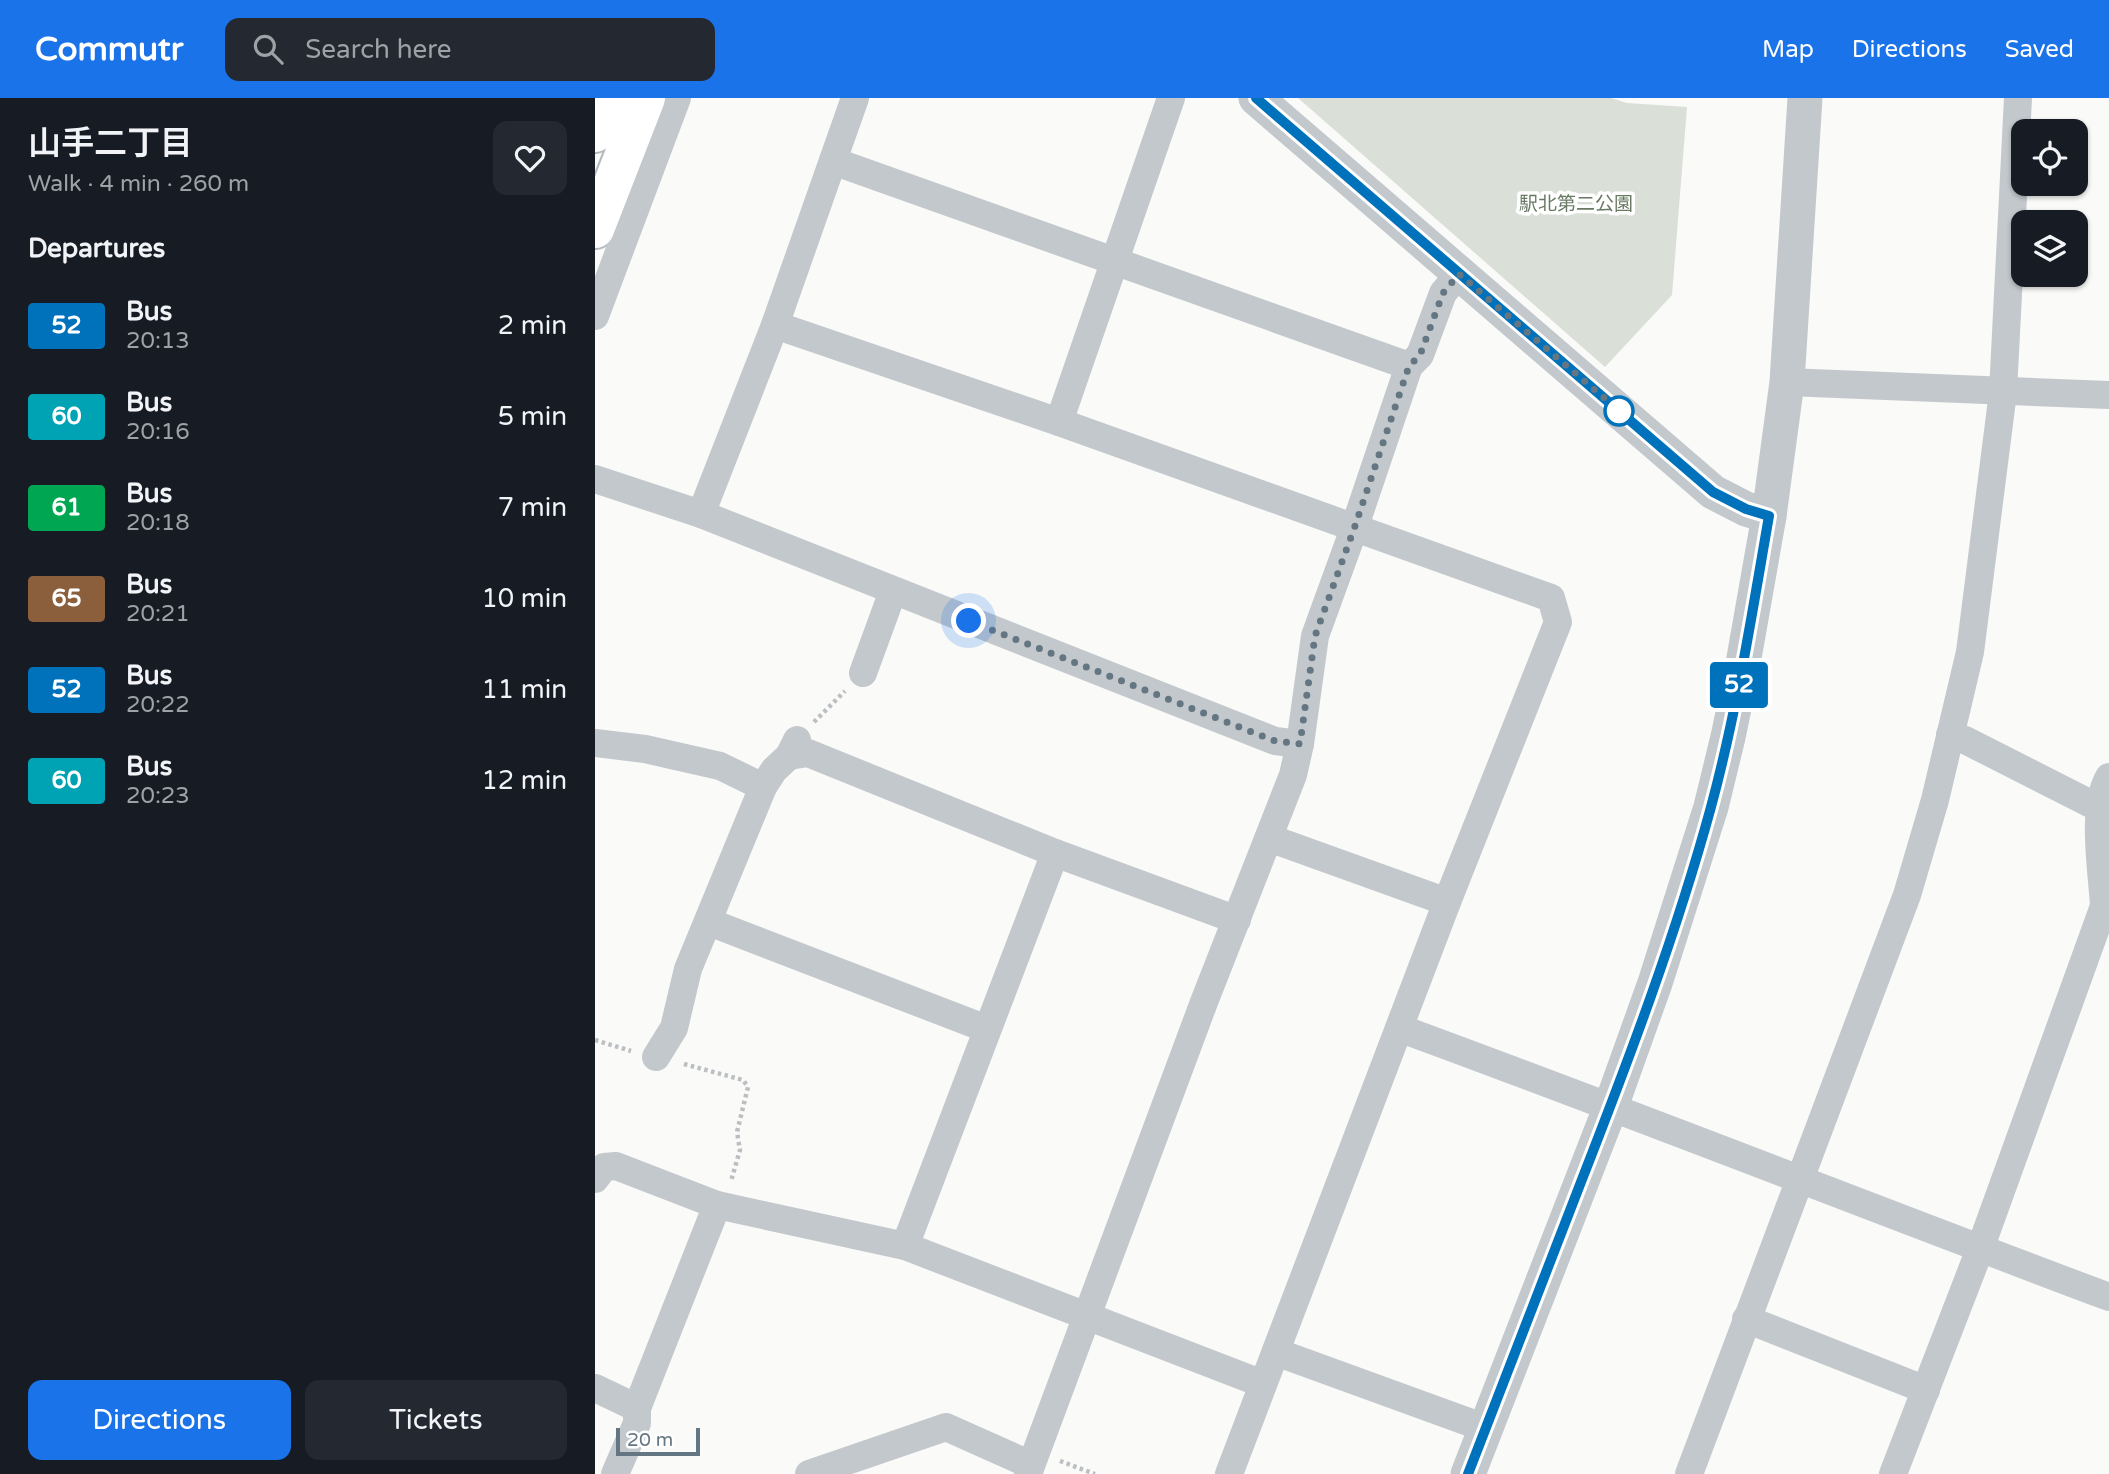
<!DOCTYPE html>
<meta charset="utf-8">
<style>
:root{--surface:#171b24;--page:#242831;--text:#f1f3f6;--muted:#9ea1a6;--accent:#1a73e8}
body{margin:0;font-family:"Varela Round","Noto Sans JP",sans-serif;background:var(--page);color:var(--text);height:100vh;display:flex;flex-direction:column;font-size:26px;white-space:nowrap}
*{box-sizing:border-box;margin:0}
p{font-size:23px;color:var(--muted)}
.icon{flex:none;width:38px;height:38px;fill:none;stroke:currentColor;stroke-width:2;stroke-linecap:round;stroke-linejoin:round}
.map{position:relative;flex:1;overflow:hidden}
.drawer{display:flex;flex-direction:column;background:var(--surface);width:595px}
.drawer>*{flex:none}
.badge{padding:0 14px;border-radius:5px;font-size:24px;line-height:46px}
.tools{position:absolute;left:1416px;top:21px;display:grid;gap:14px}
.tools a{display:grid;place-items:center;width:77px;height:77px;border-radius:14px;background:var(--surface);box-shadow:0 2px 5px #0004;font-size:35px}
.scale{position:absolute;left:21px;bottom:18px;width:84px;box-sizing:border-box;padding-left:7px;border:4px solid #657683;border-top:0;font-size:19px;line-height:24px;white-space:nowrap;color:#657683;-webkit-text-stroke:5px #fff;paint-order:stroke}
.you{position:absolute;width:35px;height:35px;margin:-18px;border:5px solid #fff;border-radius:50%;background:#1a73e8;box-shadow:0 0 0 10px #1a73e833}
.map>.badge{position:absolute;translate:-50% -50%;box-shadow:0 0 0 4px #fff}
h2{padding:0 28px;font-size:26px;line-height:63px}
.round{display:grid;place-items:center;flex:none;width:74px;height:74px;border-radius:14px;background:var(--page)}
.overview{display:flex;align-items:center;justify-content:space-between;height:119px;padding:0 28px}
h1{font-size:33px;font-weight:600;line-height:52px}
.primary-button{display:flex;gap:14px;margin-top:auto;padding:14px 28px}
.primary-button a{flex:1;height:80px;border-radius:14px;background:var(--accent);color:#fff;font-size:28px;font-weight:600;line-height:80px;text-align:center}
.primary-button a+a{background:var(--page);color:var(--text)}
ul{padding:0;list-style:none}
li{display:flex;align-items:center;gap:21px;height:91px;padding:0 28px}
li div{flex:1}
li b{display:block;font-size:26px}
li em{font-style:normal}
li .badge{min-width:77px;font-weight:700;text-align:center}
header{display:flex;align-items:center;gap:42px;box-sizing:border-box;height:98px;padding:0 35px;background:var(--accent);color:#fff}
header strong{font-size:33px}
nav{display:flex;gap:38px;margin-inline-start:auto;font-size:24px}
.search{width:490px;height:63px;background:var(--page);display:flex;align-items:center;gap:18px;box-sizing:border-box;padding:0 24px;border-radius:14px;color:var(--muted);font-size:26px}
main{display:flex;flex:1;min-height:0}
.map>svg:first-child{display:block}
.green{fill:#dadfd7}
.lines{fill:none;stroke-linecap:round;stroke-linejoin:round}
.secondary-casing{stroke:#b3babf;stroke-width:42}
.trunk-casing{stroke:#b4b9bd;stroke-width:42}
.path{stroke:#bbbfc2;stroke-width:4.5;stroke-dasharray:3.5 3.5;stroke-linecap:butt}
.minor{stroke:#c3c8cc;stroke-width:28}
.tertiary{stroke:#c3c8cc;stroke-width:35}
.secondary{stroke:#fff;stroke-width:38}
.trunk{stroke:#fff;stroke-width:38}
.line-casing{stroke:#fff;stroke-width:16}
.line{stroke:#0072bc;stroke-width:10}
.walk{stroke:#657683;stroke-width:7;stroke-dasharray:0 12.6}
.stop-dot{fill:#fff;stroke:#0072bc;stroke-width:3.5}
.labels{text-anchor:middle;stroke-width:7;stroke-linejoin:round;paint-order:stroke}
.park-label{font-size:19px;fill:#687a64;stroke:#fff}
</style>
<header>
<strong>Commutr</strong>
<div class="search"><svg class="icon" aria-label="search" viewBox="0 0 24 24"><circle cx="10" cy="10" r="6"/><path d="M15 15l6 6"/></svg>Search here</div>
<nav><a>Map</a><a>Directions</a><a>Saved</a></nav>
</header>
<main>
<section class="drawer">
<div class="overview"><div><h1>山手二丁目</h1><p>Walk · 4 min · 260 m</p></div><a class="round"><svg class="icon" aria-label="heart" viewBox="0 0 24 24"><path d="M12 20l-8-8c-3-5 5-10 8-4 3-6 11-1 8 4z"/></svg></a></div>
<h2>Departures</h2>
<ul>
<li><span class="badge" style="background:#0072bc;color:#fff">52</span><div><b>Bus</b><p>20:13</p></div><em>2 min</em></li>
<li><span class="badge" style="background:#00a3b4;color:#fff">60</span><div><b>Bus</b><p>20:16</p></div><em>5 min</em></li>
<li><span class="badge" style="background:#00a651;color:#fff">61</span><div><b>Bus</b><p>20:18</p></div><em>7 min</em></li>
<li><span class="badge" style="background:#8b5e3c;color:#fff">65</span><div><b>Bus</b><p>20:21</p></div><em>10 min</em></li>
<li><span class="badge" style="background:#0072bc;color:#fff">52</span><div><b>Bus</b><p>20:22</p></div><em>11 min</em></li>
<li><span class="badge" style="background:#00a3b4;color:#fff">60</span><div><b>Bus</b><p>20:23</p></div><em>12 min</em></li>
</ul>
<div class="primary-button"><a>Directions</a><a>Tickets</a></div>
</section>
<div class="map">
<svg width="1514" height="1376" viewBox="0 0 1514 1376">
<rect width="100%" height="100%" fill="#fafaf8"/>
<path class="green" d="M703 0H1016L1032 5 1092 9 1077 197 1010 269Z"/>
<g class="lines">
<g class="secondary-casing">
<path id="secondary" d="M0 131 51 0"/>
</g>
<g class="trunk-casing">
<path id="trunk" d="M0 35 13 0"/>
</g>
<g class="path">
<path d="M219 624 250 593"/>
<path d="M0 942 36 953"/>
<path d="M89 966 148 982 153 989 142 1034 145 1052 136 1083"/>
<path d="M465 1363 500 1376"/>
</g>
<g class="minor">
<path d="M238 63 814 268"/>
<path d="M0 218 82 0"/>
<path d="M180 227 464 324 956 500 963 524 852 804 634 1376"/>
<path d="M1192 284 1514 297"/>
<path d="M464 324 576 0"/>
<path d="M0 381 106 416 680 643 705 646"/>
<path d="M106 416 180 227 260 0"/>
<path d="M268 575 298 493"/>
<path d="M1355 637 1370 642 1504 710"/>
<path d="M0 645 50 651 125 668 168 689"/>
<path d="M194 658 213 655 460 755 642 822"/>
<path d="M1514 679C1496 710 1507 772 1509 808L1514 811"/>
<path d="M674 740 852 804"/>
<path d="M114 824 392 931"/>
<path d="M804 930C1041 1017 1277 1110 1514 1199"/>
<path d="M61 959 79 930 93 871 168 689 179 672 194 658 202 642"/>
<path d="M0 1081 9 1069 21 1068 122 1107 310 1148 668 1286"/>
<path d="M310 1148 460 755"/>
<path d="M1151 1221 1331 1292"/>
<path d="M681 1254 890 1330"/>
<path d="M0 1290 42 1310"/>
<path d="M20 1376 42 1325V1310L122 1107"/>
<path d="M214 1376 351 1329 436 1367"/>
<path d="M433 1376 609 904 698 677 705 646 720 538 760 428 814 268 825 257 848 195 864 176"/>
<path d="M1094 1376 1312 797 1340 702 1375 554 1408 294 1423 0"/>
<path d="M1298 1376 1385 1151 1509 808 1514 806"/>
</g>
<g class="tertiary">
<path d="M661 0 1118 394 1151 411 1174 418"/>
<path d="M873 1376 1016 1008 1060 885 1116 709 1133 639 1146 577 1174 418 1192 284 1210 0"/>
</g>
<use href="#secondary" class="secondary"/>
<use href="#trunk" class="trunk"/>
</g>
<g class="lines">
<g class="line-casing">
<path id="line" d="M661 0 1118 394 1151 411 1174 418C1157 515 1142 613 1116 709 1081 837 1034 961 986 1084 948 1182 910 1279 873 1376"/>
</g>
<use href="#line" class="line"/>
<path class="walk" d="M374 523 680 643 705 646 720 538 760 428 814 268 825 257 848 195 864 176 1034 321 1024 313"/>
</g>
<circle class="stop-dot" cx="1024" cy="313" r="14"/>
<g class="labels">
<g class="park-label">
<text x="981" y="112">駅北第二公園</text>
</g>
</g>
</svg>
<div class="tools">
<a><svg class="icon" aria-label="locate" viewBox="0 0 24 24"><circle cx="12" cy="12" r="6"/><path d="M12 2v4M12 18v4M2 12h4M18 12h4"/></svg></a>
<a><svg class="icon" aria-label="layers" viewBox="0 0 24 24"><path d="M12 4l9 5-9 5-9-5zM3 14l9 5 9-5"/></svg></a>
</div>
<div class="scale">20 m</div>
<div class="you" style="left:374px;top:523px"></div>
<b class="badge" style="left:1144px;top:587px;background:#0072bc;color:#fff">52</b>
</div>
</main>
